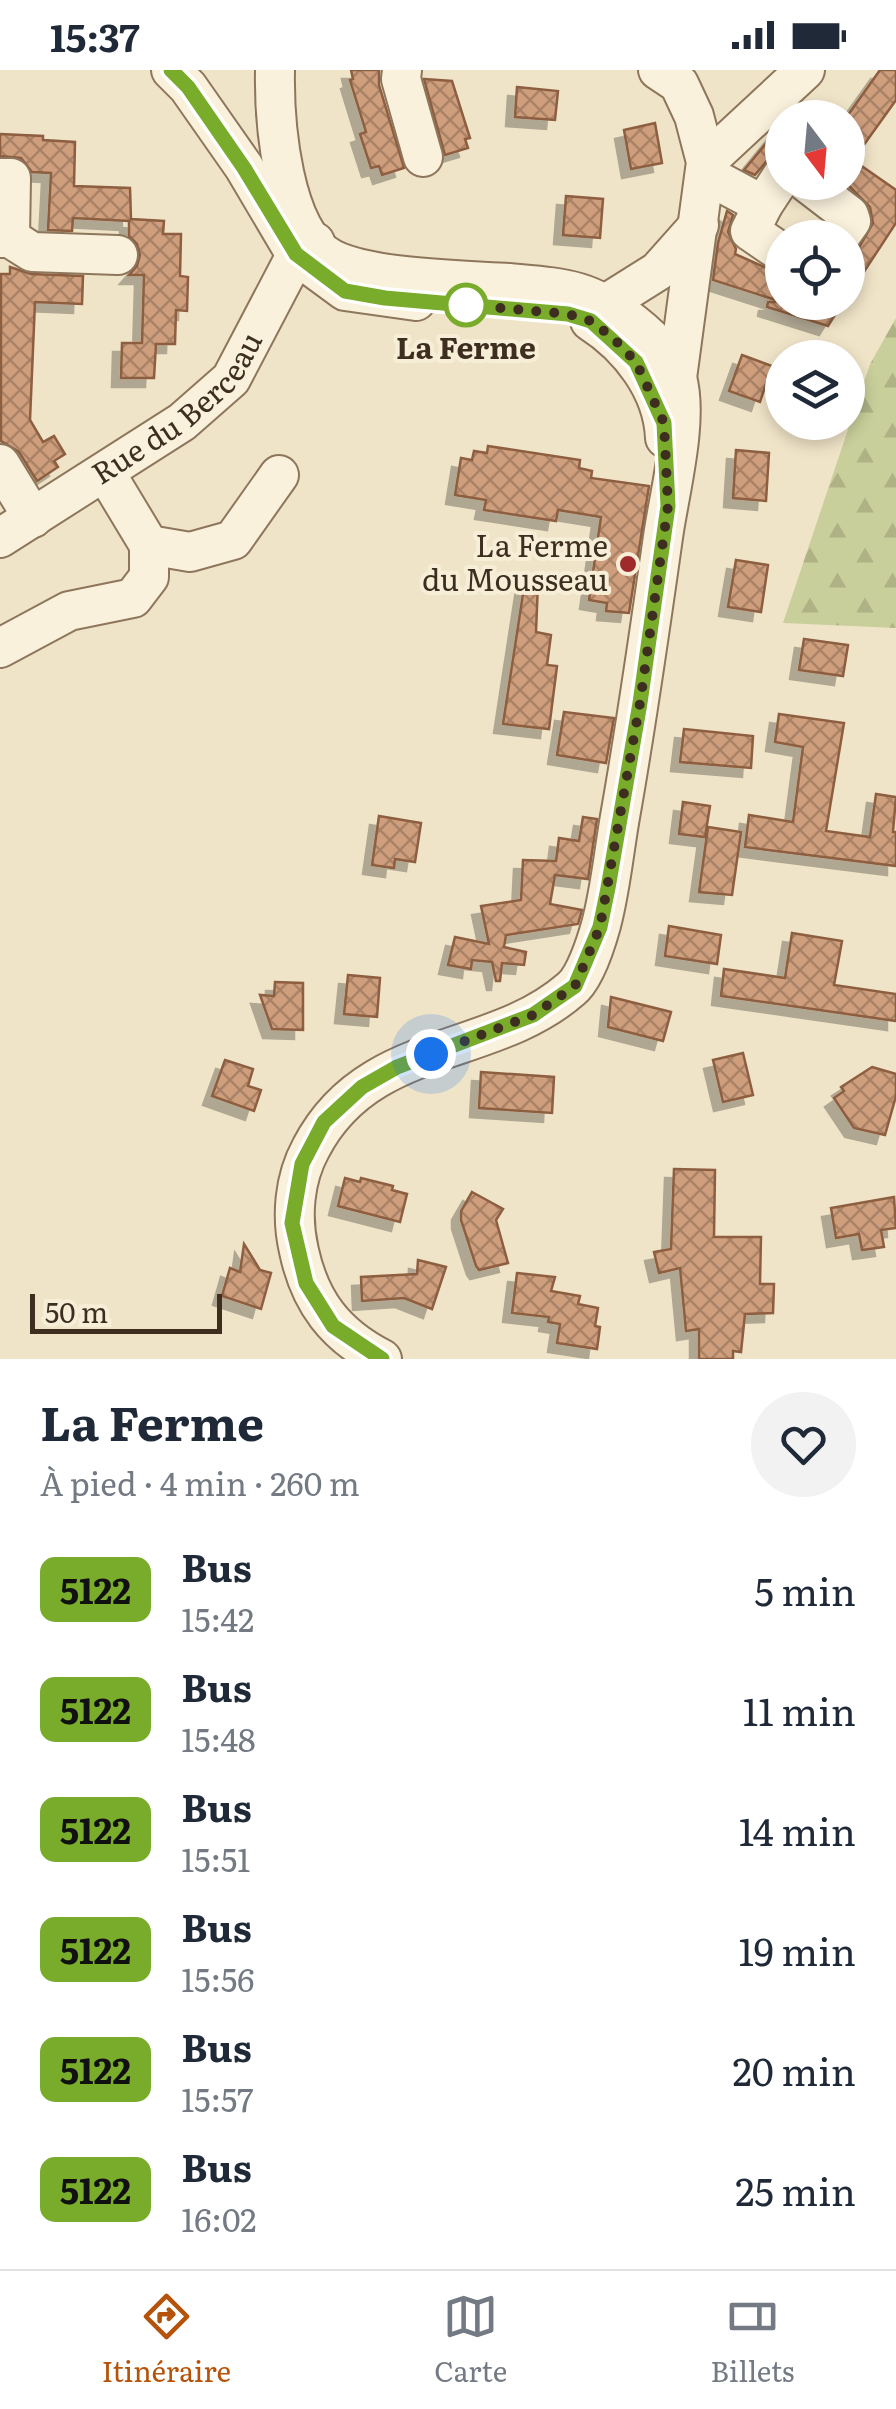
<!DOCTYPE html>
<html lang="fr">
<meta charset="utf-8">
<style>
:root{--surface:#fff;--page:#f2f2f3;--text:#1f2937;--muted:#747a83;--line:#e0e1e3;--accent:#b45309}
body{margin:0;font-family:Literata,serif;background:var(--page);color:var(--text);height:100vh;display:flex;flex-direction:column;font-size:38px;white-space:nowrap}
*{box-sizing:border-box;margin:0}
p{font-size:32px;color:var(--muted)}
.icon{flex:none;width:55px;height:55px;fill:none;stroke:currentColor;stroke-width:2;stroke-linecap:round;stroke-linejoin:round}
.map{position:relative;height:1289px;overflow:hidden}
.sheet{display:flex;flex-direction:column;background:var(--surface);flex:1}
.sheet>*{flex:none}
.badge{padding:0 20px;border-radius:15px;font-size:35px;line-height:65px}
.needle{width:65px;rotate:164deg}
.tools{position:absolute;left:765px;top:30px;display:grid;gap:20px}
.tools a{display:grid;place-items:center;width:100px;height:100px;border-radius:50%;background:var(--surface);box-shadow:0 5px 15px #0003;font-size:50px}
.scale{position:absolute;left:30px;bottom:25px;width:192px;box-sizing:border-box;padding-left:10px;border:5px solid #3d2e20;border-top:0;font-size:28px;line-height:35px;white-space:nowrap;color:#3d2e20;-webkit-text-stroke:8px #f7eed8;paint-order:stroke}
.you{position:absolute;width:50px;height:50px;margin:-25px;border:8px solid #fff;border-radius:50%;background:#1a73e8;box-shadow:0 0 0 15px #1a73e833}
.map>.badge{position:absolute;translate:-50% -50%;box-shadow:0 0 0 5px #fff}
.round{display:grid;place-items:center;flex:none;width:105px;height:105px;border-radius:52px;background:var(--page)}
.summary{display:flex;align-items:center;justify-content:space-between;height:170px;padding:0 40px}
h1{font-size:48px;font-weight:700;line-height:75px}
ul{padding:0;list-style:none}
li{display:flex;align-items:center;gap:30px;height:120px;padding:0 40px}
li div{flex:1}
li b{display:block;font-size:38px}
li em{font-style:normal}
li .badge{min-width:110px;font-weight:700;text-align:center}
.status{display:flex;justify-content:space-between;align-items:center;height:70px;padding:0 50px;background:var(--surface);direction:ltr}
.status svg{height:28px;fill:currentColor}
.menu{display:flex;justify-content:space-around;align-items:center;height:140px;border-top:2px solid var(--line);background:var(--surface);font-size:28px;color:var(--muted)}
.menu a{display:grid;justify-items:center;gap:5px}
.menu .active{color:var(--accent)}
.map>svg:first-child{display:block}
.forest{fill:url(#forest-firs)}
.building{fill:url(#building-cross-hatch);stroke:#8d5f41;stroke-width:2.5;filter:url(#shadow)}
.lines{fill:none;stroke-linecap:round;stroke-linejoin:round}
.minor-casing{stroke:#8d765c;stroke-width:42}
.minor{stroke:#faf1dc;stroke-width:38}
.line-casing{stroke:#fff;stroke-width:22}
.line{stroke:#79ac2b;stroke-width:15}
.walk{stroke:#3d2e20;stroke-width:10;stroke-dasharray:0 18}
.stop-dot{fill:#fff;stroke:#79ac2b;stroke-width:5}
.poi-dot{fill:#9e2a2b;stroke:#f7eed8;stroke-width:4}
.labels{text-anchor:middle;stroke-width:8;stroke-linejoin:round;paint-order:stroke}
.stop-label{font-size:30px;font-weight:bold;fill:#3d2e20;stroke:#f7eed8}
.street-label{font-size:30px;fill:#3d2e20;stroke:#f7eed8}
.poi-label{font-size:30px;fill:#3d2e20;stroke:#f7eed8;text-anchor:end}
</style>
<div class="status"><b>15:37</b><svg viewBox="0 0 49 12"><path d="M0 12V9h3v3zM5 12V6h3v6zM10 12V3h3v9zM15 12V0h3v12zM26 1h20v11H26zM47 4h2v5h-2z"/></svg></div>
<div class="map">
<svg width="896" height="1289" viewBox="0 0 896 1289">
<defs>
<pattern id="forest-firs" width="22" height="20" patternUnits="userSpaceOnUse" patternTransform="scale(2.5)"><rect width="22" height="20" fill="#c9cf9b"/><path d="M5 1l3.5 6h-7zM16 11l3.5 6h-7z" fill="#aeb285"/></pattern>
<pattern id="building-cross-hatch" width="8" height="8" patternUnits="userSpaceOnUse" patternTransform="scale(2.5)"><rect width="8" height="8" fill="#cf9f7d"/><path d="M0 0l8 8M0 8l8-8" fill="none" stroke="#a98266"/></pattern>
<filter id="shadow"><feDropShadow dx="-9" dy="9" stdDeviation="0" flood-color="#0004"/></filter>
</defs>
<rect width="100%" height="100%" fill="#f0e4c8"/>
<path class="forest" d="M896 248V558L783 553 870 294Z"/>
<g class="building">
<path d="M351 0H379V15L404 98 382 105 379 96 371 98 360 64 366 62 350 10 353 9Z"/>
<path d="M880 0H896V30L853 90 896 120V153L848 226V189L857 181 873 153 870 137 848 115V45Z"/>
<path d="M424 9 452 11 470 68 465 69 468 78 445 85Z"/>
<path d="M517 17 558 21 555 50 515 47Z"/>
<path d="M655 53 662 93 631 99 624 60Z"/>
<path d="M782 54V84L771 86 755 105 744 100Z"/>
<path d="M0 64 43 66V70L75 72 74 116 130 118 131 149 164 151 163 164H181L180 206 188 207 187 241 176 240 175 274H156L154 308H121L122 273H142L144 205H129L137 196 140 185 137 174 129 166V151L73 148 72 161 48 160 51 103 32 102 21 88 0 86Z"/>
<path d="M566 126 603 129 600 168 563 165Z"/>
<path d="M727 141 733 145 728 162 736 179 735 184 782 205V232L713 210 718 173Z"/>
<path d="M10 197 31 204 83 206 82 234 35 232 30 350 43 372 54 366 65 384 54 391 58 397 37 411 19 382 1 371V204H10Z"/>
<path d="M768 232H843L828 256 767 237Z"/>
<path d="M742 285 772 296 760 332 729 321Z"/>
<path d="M488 376 580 390 579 398 592 401 591 408 649 416 629 543 606 541 607 533 589 530 601 447 558 440 556 451 484 440 486 430 455 425 461 388 472 390 474 381 487 383Z"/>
<path d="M736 380 769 383 766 431 733 428Z"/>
<path d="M736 490 768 495 761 542 728 537Z"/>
<path d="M525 511 538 513 536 562 551 565 547 595 557 596 549 659 503 654Z"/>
<path d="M804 569 848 575 843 606 799 600Z"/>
<path d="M564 642 614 648 606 693 557 685Z"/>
<path d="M779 644 844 653 826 761 870 767 876 724 896 727 893 762H896V796L745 777 749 745 793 752 803 677 775 672Z"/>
<path d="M684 659 753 666 751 698 680 692Z"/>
<path d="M683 732 710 736 705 767 679 764Z"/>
<path d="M379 746 421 753 415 792 395 789 394 798 372 795Z"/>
<path d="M583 747 597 749 588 809 555 805 550 834 582 840 578 854 506 865 504 877 526 882 524 895 502 893 500 911H496L492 892 472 890 471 899 448 895 455 867 489 874 481 836 521 830 523 790 556 791 559 768 579 771Z"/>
<path d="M708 757 741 762 732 825 699 822Z"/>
<path d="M669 856 721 865 717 894 665 886Z"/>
<path d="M792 863 842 871 834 915 896 924V951L721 926 724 899 785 908Z"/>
<path d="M348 905 380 908 377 947 344 944Z"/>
<path d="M275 912 303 913V960L272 959 260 925 274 926Z"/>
<path d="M611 927 671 942 663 971 608 957Z"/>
<path d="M743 983 753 1025 723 1032 713 990Z"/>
<path d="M225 990 253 999 248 1016 261 1020 254 1041 212 1026Z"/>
<path d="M872 997 896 1004V1026L885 1065 854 1058 834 1028 844 1021 841 1017Z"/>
<path d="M481 1002 554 1007 552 1043 479 1038Z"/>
<path d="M674 1099 715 1100 714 1167H761L760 1214H774L773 1243 745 1244 741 1282 733 1281V1289H699V1259L686 1261 680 1198 659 1203 654 1182 671 1179Z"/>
<path d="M345 1108 360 1112 361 1108 393 1116 392 1120 407 1124 400 1152 338 1136Z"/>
<path d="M472 1122 503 1139 496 1150 508 1193 479 1200 476 1196 461 1150V1141Z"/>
<path d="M894 1127 896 1158 881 1160 884 1177 862 1180 859 1164 836 1168 831 1138Z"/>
<path d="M244 1174 260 1200 271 1203 261 1239 222 1226 230 1198 240 1202Z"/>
<path d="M418 1190 446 1197 432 1239 404 1228 362 1231 361 1207 417 1204Z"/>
<path d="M517 1203 555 1207 551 1221 580 1226 578 1234 598 1238 595 1256 600 1257 597 1279 557 1273 560 1254 548 1252 549 1247 512 1243Z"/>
</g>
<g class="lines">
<g class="minor-casing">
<g id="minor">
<path d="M171 0 188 17 244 97 296 185 345 221 416 231"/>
<path d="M275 0C274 50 282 164 332 189 372 209 462 210 509 213 564 218 588 218 633 253 651 267 670 286 677 308 689 350 669 424 663 467 650 559 637 650 621 741 614 779 611 818 601 855 596 873 585 908 571 919 491 989 368 968 311 1078 294 1109 291 1147 299 1181 310 1232 335 1265 382 1289"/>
<path d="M402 0 401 9 423 87"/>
<path d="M658 0 679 14 694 46 706 92 677 308"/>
<path d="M706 92 805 0"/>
<path d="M705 104 763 135 782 106"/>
<path d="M0 108H11L10 168"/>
<path d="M806 112 849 145 851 151 839 168"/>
<path d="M763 135 750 161 782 183"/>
<path d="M0 168H10L32 182 118 185"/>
<path d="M607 233 658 201 699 155"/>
<path d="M590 251C629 276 663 319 665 368"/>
<path d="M0 394 33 448"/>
<path d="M105 402 149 475 190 482 233 470 279 405"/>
<path id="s1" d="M0 468 182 352 231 309 296 185 315 172"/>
<path d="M0 578 69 541 133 528 149 507V475"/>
</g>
</g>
<use href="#minor" class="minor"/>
</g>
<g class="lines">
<g class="line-casing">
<path id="line" d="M171 0 188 17 244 98 296 184 345 221 385 228 568 244 591 251 636 292 664 353 668 436 640 633 608 818 600 857 575 916 533 945 397 997 362 1017 324 1052 302 1094 292 1153 306 1213 333 1256 382 1289"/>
</g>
<use href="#line" class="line"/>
<path class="walk" d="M431 984 533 945 575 916 600 857 640 633 668 436 664 353 636 292 613 268 591 251 568 244 466 235"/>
</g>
<circle class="stop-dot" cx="466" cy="235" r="20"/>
<circle class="poi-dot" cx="628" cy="494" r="10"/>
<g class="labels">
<g class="stop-label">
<text x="466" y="289">La Ferme</text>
</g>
<g class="street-label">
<text dy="10" stroke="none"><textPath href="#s1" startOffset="222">Rue du Berceau</textPath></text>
</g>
<g class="poi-label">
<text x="608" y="487">La Ferme<tspan x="608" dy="34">du Mousseau</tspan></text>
</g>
</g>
</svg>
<div class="tools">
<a><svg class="needle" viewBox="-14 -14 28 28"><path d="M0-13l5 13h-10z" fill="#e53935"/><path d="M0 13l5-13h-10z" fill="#747a83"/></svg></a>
<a><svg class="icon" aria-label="locate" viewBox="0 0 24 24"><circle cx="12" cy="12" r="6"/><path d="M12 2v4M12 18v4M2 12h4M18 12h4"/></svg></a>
<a><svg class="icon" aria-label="layers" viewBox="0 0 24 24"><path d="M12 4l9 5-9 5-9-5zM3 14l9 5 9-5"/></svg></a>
</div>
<div class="scale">50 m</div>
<div class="you" style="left:431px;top:984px"></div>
</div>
<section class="sheet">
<div class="summary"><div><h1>La Ferme</h1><p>À pied · 4 min · 260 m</p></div><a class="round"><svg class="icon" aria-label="heart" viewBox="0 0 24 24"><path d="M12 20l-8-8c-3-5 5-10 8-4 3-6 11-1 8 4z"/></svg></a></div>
<ul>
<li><span class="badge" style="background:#79ac2b;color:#111">5122</span><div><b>Bus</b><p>15:42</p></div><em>5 min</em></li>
<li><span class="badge" style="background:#79ac2b;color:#111">5122</span><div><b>Bus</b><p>15:48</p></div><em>11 min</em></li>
<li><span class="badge" style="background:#79ac2b;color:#111">5122</span><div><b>Bus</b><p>15:51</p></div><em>14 min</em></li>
<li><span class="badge" style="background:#79ac2b;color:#111">5122</span><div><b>Bus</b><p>15:56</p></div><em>19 min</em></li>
<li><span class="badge" style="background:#79ac2b;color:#111">5122</span><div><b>Bus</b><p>15:57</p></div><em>20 min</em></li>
<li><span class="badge" style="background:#79ac2b;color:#111">5122</span><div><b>Bus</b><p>16:02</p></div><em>25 min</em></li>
</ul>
</section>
<nav class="menu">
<a class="active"><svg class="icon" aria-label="directions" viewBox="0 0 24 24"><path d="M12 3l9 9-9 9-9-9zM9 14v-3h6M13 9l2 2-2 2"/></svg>Itinéraire</a>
<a><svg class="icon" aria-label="map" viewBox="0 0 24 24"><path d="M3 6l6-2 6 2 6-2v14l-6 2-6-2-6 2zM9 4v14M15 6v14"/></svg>Carte</a>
<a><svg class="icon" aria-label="tickets" viewBox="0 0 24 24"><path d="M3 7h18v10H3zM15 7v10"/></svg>Billets</a>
</nav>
